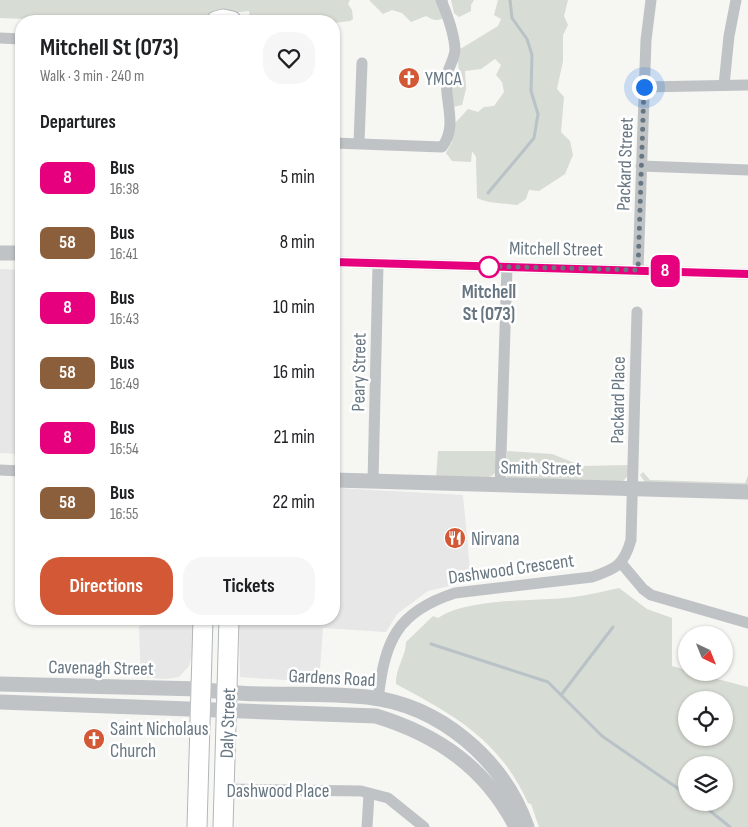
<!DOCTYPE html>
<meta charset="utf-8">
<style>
:root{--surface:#fff;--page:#f6f6f6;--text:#202124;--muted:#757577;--accent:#d35835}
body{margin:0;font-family:"Sofia Sans Condensed",sans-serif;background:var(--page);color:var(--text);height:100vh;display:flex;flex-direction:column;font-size:19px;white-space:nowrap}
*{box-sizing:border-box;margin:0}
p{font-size:16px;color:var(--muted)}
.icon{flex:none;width:28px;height:28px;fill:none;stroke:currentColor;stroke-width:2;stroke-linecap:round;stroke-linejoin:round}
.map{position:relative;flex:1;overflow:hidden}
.details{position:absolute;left:15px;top:15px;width:325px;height:610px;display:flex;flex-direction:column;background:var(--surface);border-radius:20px;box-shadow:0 1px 4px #0004}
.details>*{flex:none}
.badge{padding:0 10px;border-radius:8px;font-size:18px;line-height:32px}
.needle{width:32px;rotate:137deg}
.buttons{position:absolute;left:678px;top:626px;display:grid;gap:10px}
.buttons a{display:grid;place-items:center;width:55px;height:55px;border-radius:50%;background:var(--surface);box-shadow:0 1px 4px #0004;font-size:25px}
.you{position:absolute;width:25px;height:25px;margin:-12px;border:4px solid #fff;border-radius:50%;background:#1a73e8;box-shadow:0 0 0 8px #1a73e833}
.map>.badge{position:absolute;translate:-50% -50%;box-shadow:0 0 0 2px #fff}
h2{padding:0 25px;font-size:19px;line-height:45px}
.round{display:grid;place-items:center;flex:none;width:52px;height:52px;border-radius:20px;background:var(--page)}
.headline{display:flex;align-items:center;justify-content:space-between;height:85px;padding:0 25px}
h1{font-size:24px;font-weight:700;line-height:38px}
.primary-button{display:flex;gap:10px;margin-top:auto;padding:10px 25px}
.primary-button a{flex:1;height:58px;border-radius:20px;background:var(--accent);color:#fff;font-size:20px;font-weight:700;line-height:58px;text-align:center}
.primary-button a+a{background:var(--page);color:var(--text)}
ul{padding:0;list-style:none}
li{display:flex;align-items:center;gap:15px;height:65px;padding:0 25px}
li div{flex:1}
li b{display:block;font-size:19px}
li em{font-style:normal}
li .badge{min-width:55px;font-weight:700;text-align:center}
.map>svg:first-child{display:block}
.built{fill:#e6e7e6}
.green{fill:#d7dcd4;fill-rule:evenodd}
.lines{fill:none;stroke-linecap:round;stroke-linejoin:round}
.stream{stroke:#b8c2c7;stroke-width:3}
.primary-casing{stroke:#b3b7ba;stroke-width:21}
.minor{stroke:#bfc3c6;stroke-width:11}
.tertiary{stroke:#bfc3c6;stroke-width:15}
.primary{stroke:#fff;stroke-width:19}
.line-casing{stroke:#fff;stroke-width:11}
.line{stroke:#e6007e;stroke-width:8}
.walk{stroke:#677681;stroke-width:5;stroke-dasharray:0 9}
.stop-dot{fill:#fff;stroke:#e6007e;stroke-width:2.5}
.labels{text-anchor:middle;stroke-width:5;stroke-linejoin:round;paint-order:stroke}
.poi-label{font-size:19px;fill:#677681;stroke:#fff;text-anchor:start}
.street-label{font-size:19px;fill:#677681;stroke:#fff}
.stop-label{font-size:19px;font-weight:bold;fill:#677681;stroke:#fff}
</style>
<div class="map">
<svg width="748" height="827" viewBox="0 0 748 827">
<rect width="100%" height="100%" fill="#f6f6f3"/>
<g class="built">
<path d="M0 269 21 270V454L0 453Z"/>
<path d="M337 488 463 495 471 581 428 591 397 614 386 632 323 628 319 682 240 677 239 621H333Z"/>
<path d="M143 619H193L192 655 189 666 179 677 166 679 141 677 139 626 143 625Z"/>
</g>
<g class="green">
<path d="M0 0H350L348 4 352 10 353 19 350 21 334 23V21H278L274 18 273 21H250L249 11 221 14 200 21H79L0 18Z"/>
<path d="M369 0H448V9L451 13C441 20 437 23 426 16L411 22 402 13 392 10 383 14Z"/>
<path d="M451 0H474L471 5V11L459 17 454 13Z"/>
<path d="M498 0H568L564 16 568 25 563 35V61L557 89 564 97 561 132 570 141 573 155 565 174 539 191 529 190 526 199 517 205C502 203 491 204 477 198L476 157 472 151 471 162 452 161 446 153 452 142 453 121 456 122 468 109 478 112 484 107 494 106 504 92 502 82 496 75 501 65 495 59 481 69 465 71 466 89 462 105 453 107 451 78 459 73 457 51 498 26 501 19 494 15Z"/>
<path d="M438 451H496C496 457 499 469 494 474 487 483 448 479 436 479Z"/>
<path d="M507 451 552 454 582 466 629 465 628 476 620 484 511 480 507 477Z"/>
<path d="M643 472 650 480 745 483 748 475V487L645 482 640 475Z"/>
<path d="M619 588 647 609 672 618V666L686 670V672L694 673 748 687V827H539L531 804 528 803C500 740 454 715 396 684 395 669 406 656 406 642L433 616 438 618C470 597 536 602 574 597 589 595 604 591 619 588ZM686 700H724V738H686ZM686 765H724V802H686Z"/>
</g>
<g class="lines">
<g class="stream">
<path d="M488 193 534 138 538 114 531 91 532 55 527 39 512 18 510 0"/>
<path d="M431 644 548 682 602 736 686 794"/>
<path d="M561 695 613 627"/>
<path d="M699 802 730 827"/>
</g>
<g class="primary-casing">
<g id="primary">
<path d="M216 21 223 19 232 21"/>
<path d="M197 827 203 619"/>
<path d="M223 827 229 619"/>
</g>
</g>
<g class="minor">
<path d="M0 38 21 39"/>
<path d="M724 85 729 36 736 0"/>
<path d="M644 87 748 85"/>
<path d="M334 143 442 147C459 125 443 99 447 75 449 66 455 58 455 49 454 33 447 14 441 0"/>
<path d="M359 143 362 63"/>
<path d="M641 166 748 170"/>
<path d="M334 262 748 274"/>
<path d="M638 270 646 40 651 0"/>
<path d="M0 470 21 471"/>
<path d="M373 482 378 264"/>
<path d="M500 486 507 267"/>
<path d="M622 564 643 589 651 595 748 623"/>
<path d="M378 699C385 641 396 612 455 593L592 577C616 569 624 565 631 540L637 312"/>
<path d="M224 789 361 791 388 798 424 827"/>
<path d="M367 827 369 794"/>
</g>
<g class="tertiary">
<path d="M0 253H21"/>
<path d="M334 480 748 492"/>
<path d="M0 684 200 689C256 698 312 691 367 697 440 705 503 759 527 827"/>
<path d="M0 702 376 716C438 735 486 768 516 827"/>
</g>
<use href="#primary" class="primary"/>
</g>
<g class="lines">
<g class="line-casing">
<path id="line" d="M334 262 748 274"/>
</g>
<use href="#line" class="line"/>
<path class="walk" d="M489 267 481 266 638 270 644 87"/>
</g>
<defs>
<g id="church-disc" transform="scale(1.125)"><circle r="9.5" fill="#d35835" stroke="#fff"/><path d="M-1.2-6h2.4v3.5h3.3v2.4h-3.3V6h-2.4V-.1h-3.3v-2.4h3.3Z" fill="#fff"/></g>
<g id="restaurant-disc" transform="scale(1.125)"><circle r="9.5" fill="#d35835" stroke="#fff"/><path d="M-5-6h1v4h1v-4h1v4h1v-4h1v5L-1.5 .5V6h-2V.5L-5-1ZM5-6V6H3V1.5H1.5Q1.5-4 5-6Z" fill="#fff"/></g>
</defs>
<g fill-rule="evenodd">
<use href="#church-disc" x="409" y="78"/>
<use href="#restaurant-disc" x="455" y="538"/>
<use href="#church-disc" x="94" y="739"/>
</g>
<circle class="stop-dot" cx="489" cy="267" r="10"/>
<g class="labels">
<g class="poi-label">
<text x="425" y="85">YMCA</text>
<text x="471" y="545">Nirvana</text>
<text x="110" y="735">Saint Nicholaus<tspan x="110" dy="22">Church</tspan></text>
</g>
<g class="street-label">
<text transform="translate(624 164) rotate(-88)" y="7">Packard Street</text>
<text transform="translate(556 248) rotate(1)" y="7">Mitchell Street</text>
<text transform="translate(358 372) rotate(-89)" y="7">Peary Street</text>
<text transform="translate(617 400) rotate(-89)" y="7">Packard Place</text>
<text transform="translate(541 467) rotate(1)" y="7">Smith Street</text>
<text transform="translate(511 568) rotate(-8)" y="7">Dashwood Crescent</text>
<text transform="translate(101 667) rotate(1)" y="7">Cavenagh Street</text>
<text transform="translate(332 677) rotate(3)" y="7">Gardens Road</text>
<text transform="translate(227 723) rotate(-88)" y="7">Daly Street</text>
<text x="278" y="797">Dashwood Place</text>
</g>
<g class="stop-label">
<text x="489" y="298">Mitchell<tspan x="489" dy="22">St (073)</tspan></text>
</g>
</g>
</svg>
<div class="buttons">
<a><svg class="needle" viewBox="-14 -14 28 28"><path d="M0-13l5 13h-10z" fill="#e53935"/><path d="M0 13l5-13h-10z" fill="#757577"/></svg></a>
<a><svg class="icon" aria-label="locate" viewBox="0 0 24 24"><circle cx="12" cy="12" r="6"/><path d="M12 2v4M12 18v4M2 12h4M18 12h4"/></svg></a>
<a><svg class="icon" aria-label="layers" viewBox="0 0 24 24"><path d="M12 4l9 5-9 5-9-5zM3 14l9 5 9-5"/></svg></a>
</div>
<div class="you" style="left:644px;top:87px"></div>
<b class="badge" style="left:665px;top:271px;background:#e6007e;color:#fff">8</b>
<section class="details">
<div class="headline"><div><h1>Mitchell St (073)</h1><p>Walk · 3 min · 240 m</p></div><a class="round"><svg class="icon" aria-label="heart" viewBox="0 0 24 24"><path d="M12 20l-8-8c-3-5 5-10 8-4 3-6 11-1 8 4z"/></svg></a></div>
<h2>Departures</h2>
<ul>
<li><span class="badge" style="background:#e6007e;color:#fff">8</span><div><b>Bus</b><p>16:38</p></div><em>5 min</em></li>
<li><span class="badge" style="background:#8b5e3c;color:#fff">58</span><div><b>Bus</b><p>16:41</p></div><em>8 min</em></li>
<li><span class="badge" style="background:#e6007e;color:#fff">8</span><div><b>Bus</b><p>16:43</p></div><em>10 min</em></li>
<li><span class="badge" style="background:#8b5e3c;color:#fff">58</span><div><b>Bus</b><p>16:49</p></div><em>16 min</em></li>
<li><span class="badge" style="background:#e6007e;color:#fff">8</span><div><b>Bus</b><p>16:54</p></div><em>21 min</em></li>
<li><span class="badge" style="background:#8b5e3c;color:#fff">58</span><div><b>Bus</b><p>16:55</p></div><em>22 min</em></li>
</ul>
<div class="primary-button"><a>Directions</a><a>Tickets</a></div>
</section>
</div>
